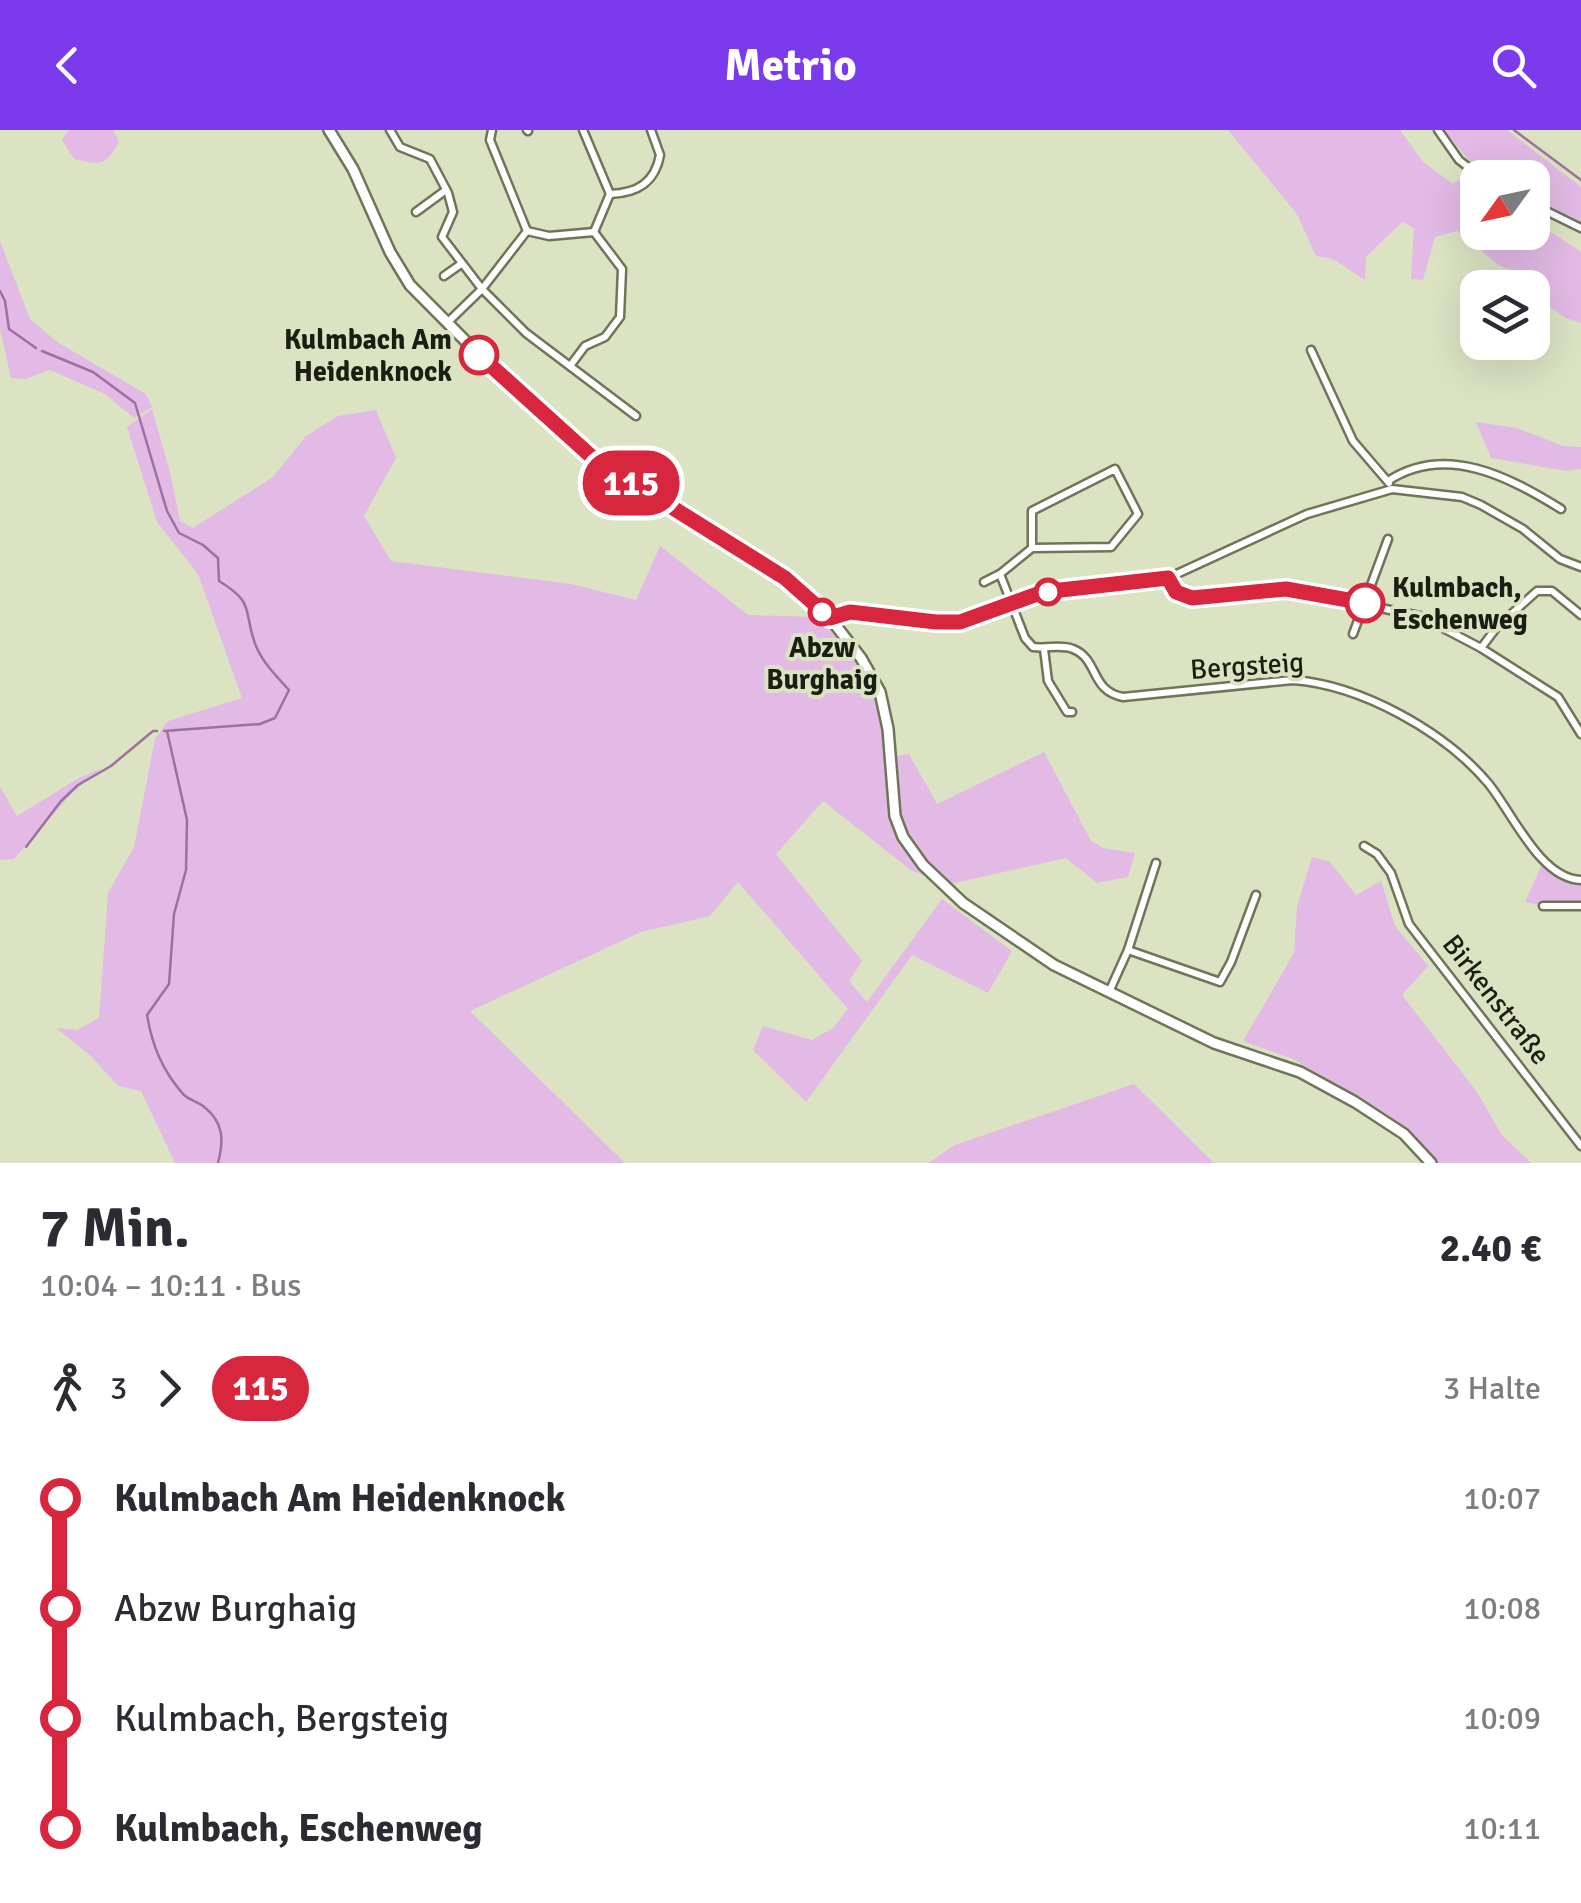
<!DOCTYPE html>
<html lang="de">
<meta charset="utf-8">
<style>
:root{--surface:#fff;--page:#f2f2f3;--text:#2b2b33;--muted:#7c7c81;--accent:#7c3aed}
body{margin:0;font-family:Signika,sans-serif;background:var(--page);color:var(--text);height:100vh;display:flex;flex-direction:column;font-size:38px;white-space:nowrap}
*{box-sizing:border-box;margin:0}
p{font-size:32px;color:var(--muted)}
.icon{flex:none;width:55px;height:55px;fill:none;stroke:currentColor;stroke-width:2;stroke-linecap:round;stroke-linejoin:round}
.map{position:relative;height:1033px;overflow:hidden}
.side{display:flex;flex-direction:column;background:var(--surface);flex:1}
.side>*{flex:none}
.badge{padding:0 20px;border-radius:32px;font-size:35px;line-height:65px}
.needle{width:65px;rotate:237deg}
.buttons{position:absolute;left:1460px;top:30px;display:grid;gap:20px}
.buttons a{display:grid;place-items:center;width:90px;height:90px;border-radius:20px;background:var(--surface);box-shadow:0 10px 40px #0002;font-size:50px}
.map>.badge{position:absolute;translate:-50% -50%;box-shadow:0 0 0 5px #fff}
.legs{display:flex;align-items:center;gap:15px;height:110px;padding:0 40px;font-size:32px}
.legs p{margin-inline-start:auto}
.overview{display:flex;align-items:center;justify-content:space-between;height:170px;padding:0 40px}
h1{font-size:55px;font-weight:700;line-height:75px}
ul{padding:0 40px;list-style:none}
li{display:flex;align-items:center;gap:35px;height:110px;font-size:38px}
li i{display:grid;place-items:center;width:15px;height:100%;margin:0 12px;background:currentColor}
li i::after{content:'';width:25px;height:25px;margin:-12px;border:8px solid;border-radius:50%;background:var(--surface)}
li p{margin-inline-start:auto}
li:first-child i{background:linear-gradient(#0000 50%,currentColor 0)}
li:last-child i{background:linear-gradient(currentColor 50%,#0000 0)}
header{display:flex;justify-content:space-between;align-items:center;height:130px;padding:0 40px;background:var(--accent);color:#fff;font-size:45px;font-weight:700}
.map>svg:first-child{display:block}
.green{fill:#e2bae5}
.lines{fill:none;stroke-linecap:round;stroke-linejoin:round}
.stream{stroke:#9d70a0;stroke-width:2.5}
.street-casing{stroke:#6f7559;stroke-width:11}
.secondary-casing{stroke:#6f7559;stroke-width:14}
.street{stroke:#fff;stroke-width:6}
.secondary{stroke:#fff;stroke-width:9}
.line-1-casing{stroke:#fff;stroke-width:22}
.line-1{stroke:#d7263d;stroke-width:15}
.stop-1-dot{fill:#fff;stroke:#d7263d;stroke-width:5}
.labels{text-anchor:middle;stroke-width:8;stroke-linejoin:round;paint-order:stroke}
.stop-label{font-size:28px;font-weight:bold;fill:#1b1e12;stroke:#dbe3c3;text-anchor:end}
.street-label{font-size:28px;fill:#1b1e12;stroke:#dbe3c3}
</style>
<header><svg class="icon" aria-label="back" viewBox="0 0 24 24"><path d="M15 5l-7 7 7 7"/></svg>Metrio<svg class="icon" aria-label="search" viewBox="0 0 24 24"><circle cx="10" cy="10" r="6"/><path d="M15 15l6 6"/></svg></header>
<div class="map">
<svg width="1581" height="1033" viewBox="0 0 1581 1033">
<rect width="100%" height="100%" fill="#dbe3c3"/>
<g class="green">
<path d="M69 0H113L119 12C104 37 102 35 74 29L62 10Z"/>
<path d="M1228 0H1400L1423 32 1453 54 1468 43 1477 51 1478 102H1532L1533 90 1581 122V193L1566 188 1550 177 1526 145 1500 136 1457 101 1435 107 1423 150 1411 149 1414 98 1402 92 1366 127 1365 150 1333 129 1316 126 1297 84Z"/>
<path d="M1444 0H1507L1581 57V94L1533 70 1532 48 1491 47 1477 40Z"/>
<path d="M0 111 30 189 57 212 146 264 152 277 134 288 105 264 50 240 25 249 11 248 0 199Z"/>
<path d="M152 279 170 342 180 391 193 398 273 347 306 306 338 286 376 280 396 328 364 386 391 431 571 454 636 470 660 416 748 485 817 487 854 526 876 562 886 628 909 624 937 674 1044 622 1091 711 1103 718 1135 723 1128 747 1097 753 1066 728 950 754 912 741 823 671 776 724 862 831 849 851 867 872 942 769 1012 821 988 863 912 825 806 972 753 920 763 896 812 910 833 898 848 879 738 752 710 786 641 802 470 881 625 1033H175L141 961 118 956 91 926 56 898 77 900 99 888 108 763 134 717 155 609 168 591 242 568 198 444 157 392 127 297Z"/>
<path d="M1476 292 1517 298 1563 316 1581 317V339L1567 341 1491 328Z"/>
<path d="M102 638 72 663 14 729 0 730V657L17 686 79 648Z"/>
<path d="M1312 727 1330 732 1356 765 1381 751 1395 796 1428 836 1402 865 1477 962 1502 1005 1531 1033H1434L1411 1002 1387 984 1293 929 1243 911 1294 823 1297 777Z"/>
<path d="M1544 730 1558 744 1581 750V774L1543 776 1525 772Z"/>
<path d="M1134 954 1214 1033H928L955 1015Z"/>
</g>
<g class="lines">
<g class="stream">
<path d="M1514 0 1581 50"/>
<path d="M0 161 5 171 9 199 36 218"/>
<path d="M42 221 93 242 135 273 167 381 179 403 203 415 218 428 219 451C257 474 242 481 256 516 263 533 277 547 289 560L275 588 260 594 164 601"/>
<path d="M167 601 187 690 186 740 174 784 169 854 147 885C152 915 162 940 183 964 189 970 196 971 203 976 224 992 224 1010 218 1033"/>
<path d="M26 717 61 671 78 655 111 636 153 601H157"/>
</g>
<g class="street-casing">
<g id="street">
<path d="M390 0 400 17 430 29 448 63 453 82 442 107 482 159 526 203 636 286"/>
<path d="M527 0 528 1"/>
<path d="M583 0 610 64"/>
<path d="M1438 0 1459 30 1482 48"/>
<path d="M610 64C637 63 655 53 660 25L651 0"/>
<path d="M1532 74 1581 98"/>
<path d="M416 82 446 60"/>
<path d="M527 101 549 106 594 102"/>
<path d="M594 102 610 64"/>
<path d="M444 146 461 134"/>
<path d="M447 193 482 159 527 101 490 10 492 0"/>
<path d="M1311 220 1353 311 1389 353"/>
<path d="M570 236 585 216 605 207 620 187 622 139 594 102"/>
<path d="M1388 351C1446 313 1509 347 1561 379"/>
<path d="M1032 418V381L1115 339 1138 384 1111 417 1032 418 1000 444 1025 508 1033 517C1047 519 1061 514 1073 519 1099 529 1090 561 1123 567L1293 550C1361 555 1444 601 1488 653 1512 682 1540 749 1581 750"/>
<path d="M1168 448 1176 462 1192 468 1286 459 1420 486 1481 518 1558 567 1581 604"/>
<path d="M984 452 1000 444"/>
<path d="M830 488 850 482 936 492 960 491 1043 462 1168 448 1307 384 1392 359 1462 367 1481 375 1523 399 1560 429 1581 437"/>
<path d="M1353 504 1388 409"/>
<path d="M1481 518 1497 497 1537 461H1552L1581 485"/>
<path d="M1044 519 1048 551 1067 582H1072"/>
<path d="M1364 716 1377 724 1391 743 1409 794 1581 1016"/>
<path d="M1543 776H1581"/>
<path d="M1128 820 1220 852 1231 832 1256 765"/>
<path d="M1109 862 1128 820 1156 733"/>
</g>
</g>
<g class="secondary-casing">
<path id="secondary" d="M329 0 353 39 390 122 410 155 514 260 593 328 785 448 830 488 861 528 880 562 888 599 895 686 903 707 923 735 963 773 1054 835 1214 913 1300 942 1355 972 1404 1004 1431 1033"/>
</g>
<use href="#street" class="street"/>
<use href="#secondary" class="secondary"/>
</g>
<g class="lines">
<g class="line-1-casing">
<path id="line-1" d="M479 225 593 328 785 448 830 488 850 482 936 492H960L1043 462 1168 448 1176 462 1192 468 1286 459 1365 473"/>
</g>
<use href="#line-1" class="line-1"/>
</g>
<g class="stop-1-dot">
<circle cx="479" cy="225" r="18"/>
<circle cx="1048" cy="462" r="12"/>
<circle cx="1365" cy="473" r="18"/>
<circle cx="822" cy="482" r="12"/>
</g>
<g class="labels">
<g class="stop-label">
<text x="452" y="219">Kulmbach Am<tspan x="452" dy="32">Heidenknock</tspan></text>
<text x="1392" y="467" text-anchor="start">Kulmbach,<tspan x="1392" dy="32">Eschenweg</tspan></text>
<text x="822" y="527" text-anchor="middle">Abzw<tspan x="822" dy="32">Burghaig</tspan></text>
</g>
<g class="street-label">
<text transform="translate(1247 535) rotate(-4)" y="10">Bergsteig</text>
<text transform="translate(1497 869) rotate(52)" y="10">Birkenstraße</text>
</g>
</g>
</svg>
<div class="buttons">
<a><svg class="needle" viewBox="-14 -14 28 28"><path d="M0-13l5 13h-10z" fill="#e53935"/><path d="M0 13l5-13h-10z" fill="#7c7c81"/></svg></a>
<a><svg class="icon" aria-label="layers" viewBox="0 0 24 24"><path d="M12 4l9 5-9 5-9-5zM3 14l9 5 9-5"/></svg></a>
</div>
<b class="badge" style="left:631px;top:353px;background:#d7263d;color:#fff">115</b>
</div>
<section class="side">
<div class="overview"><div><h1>7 Min.</h1><p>10:04 – 10:11 · Bus</p></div><b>2.40 €</b></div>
<div class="legs"><svg class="icon" aria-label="walk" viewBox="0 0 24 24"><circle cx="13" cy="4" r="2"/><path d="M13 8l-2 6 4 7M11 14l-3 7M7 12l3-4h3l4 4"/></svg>3<svg class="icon" aria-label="forward" viewBox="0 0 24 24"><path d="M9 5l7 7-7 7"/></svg><b class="badge" style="background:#d7263d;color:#fff">115</b><p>3 Halte</p></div>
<ul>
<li><i style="color:#d7263d"></i><b>Kulmbach Am Heidenknock</b><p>10:07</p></li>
<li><i style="color:#d7263d"></i><span>Abzw Burghaig</span><p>10:08</p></li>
<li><i style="color:#d7263d"></i><span>Kulmbach, Bergsteig</span><p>10:09</p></li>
<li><i style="color:#d7263d"></i><b>Kulmbach, Eschenweg</b><p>10:11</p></li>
</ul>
</section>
